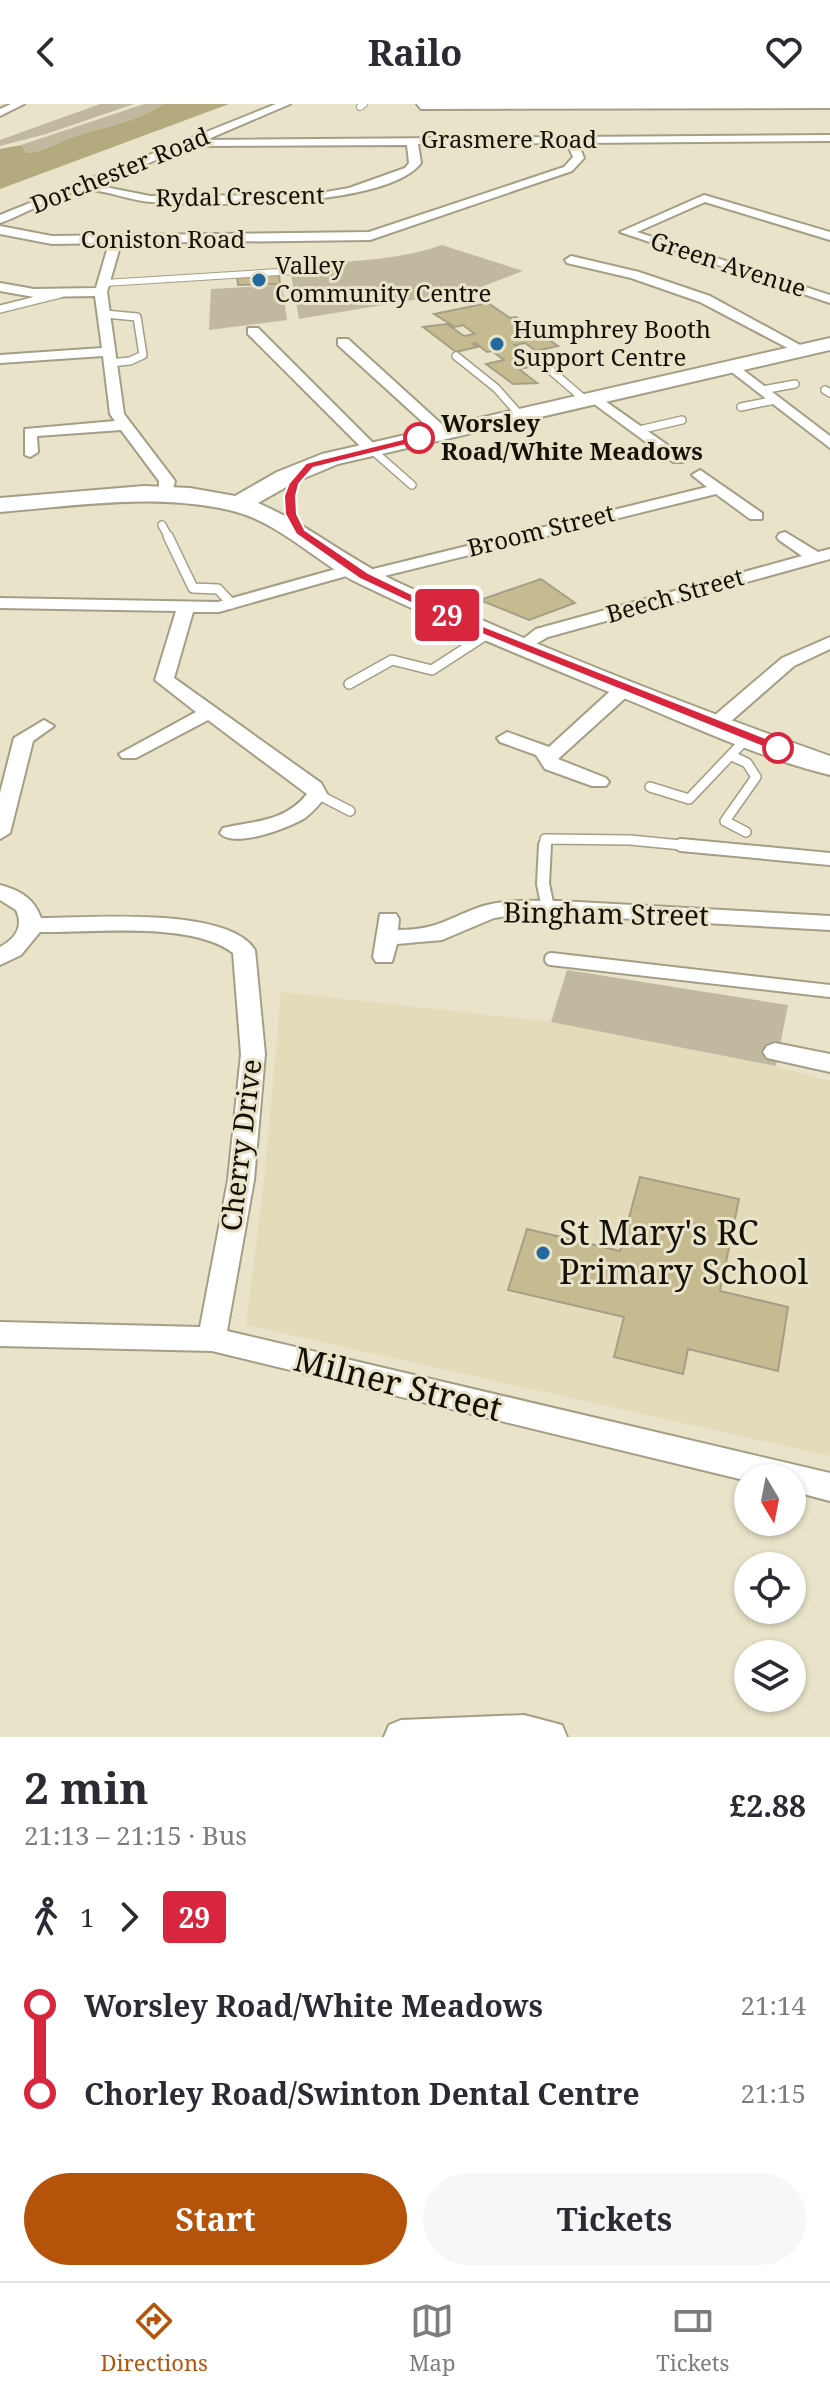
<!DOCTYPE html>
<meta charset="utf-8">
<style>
:root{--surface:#fff;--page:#f7f7f7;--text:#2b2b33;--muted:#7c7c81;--line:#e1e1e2;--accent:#b45309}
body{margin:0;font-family:"Noto Serif",serif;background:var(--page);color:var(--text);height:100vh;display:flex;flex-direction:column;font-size:30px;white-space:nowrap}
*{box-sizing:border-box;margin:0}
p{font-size:26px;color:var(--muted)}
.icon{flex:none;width:44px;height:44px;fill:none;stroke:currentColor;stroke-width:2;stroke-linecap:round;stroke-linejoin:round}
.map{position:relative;height:1633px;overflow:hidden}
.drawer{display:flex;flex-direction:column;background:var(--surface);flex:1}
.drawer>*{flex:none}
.badge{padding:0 16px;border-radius:6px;font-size:28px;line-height:52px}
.needle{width:52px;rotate:170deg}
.buttons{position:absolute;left:734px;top:1360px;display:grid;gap:16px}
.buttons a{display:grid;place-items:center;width:72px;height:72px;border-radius:50%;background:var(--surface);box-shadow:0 2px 6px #0004;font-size:40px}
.map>.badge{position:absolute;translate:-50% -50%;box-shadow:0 0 0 4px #fff}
.legs{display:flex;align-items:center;gap:12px;height:88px;padding:0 24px;font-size:26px}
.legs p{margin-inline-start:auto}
.head{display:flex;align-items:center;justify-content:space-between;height:136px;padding:0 24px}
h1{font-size:44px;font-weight:700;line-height:60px}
.action{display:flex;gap:16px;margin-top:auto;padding:16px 24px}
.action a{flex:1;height:92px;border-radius:48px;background:var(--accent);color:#fff;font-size:32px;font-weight:700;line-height:92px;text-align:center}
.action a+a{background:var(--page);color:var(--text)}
ul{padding:0 24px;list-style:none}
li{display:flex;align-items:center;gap:28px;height:88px;font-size:30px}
li i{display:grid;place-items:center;width:12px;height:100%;margin:0 10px;background:currentColor}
li i::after{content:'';width:20px;height:20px;margin:-10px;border:6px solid;border-radius:50%;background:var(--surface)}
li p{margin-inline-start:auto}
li:first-child i{background:linear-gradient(#0000 50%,currentColor 0)}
li:last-child i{background:linear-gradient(currentColor 50%,#0000 0)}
header{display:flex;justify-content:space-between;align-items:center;height:104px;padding:0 24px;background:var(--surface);font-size:36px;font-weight:700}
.tabs{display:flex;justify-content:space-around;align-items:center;height:112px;border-top:2px solid var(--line);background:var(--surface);font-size:22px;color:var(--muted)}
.tabs a{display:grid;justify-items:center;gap:4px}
.tabs .current{color:var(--accent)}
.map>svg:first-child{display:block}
.built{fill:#e3dbba}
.green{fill:#c0b9a0}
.forest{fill:#b4aa80}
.building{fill:#c6bb90;stroke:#a59f87;stroke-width:2}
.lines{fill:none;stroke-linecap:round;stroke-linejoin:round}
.lane-far3-casing{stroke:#a49e86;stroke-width:8}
.lane-far2-casing{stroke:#a49e86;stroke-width:10}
.lane-far1-casing{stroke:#a49e86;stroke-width:12}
.lane-casing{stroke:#a49e86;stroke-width:16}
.street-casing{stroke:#a49e86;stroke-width:4}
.primary-casing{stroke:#a49e86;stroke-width:4}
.lane-far3{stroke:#fff;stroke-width:6}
.lane-far2{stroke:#fff;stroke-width:7}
.lane-far1{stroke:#fff;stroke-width:9}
.lane{stroke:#fff;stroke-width:12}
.street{fill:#fff;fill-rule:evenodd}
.primary{fill:#fff;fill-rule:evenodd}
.line-1{fill:#d7263d;stroke:#fff;stroke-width:2}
.poi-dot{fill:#23699d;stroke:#e9e3ca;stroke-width:3}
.stop-1-dot{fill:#fff;stroke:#d7263d;stroke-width:4}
.labels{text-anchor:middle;stroke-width:6;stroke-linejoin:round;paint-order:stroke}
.far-street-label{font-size:24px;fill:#131108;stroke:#e9e3ca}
.far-poi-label{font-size:24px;fill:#131108;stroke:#e9e3ca;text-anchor:start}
.far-stop-label{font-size:24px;font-weight:bold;fill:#131108;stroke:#e9e3ca;text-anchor:start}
.street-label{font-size:28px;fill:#131108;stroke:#e9e3ca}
.near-poi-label{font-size:34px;fill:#131108;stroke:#e9e3ca;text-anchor:start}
.near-street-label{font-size:34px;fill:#131108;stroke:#e9e3ca}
</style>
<header><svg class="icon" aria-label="back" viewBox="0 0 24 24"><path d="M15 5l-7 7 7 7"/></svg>Railo<svg class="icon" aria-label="heart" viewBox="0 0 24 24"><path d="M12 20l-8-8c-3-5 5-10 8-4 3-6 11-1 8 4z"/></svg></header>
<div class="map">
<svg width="830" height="1633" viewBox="0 0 830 1633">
<rect width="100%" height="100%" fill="#e9e3ca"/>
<path class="built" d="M281 888 551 918 776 962 830 977V1352L246 1221 264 1078Z"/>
<g class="green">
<path d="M100 0H134L46 30 0 42V36Z"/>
<path d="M144 0H163C133 21 96 23 62 37 49 43 41 47 27 49L21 41Z"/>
<path d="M442 141 523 167 473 186 299 215 289 160C341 158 392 158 442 141Z"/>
<path d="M282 181 287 216 209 226 211 185Z"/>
<path d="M567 866 788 901 776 962 551 918Z"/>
</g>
<path class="forest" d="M163 0H229L0 85V45L21 41 27 49C42 47 49 43 62 37 96 23 133 21 163 0Z"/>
<g class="building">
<path d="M279 170 280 180 238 181 237 172Z"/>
<path d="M488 199 510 214 516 213 558 242 536 247 525 239 515 241 522 246 513 249 519 253 527 251 540 261 519 265 537 279 513 280 486 260 504 256 492 247 487 248 475 239 473 240 477 243 456 248 423 223 447 220 464 232 475 230 463 221 455 223 434 210Z"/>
<path d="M541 475 575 499 529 516 480 496Z"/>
<path d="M640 1073 739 1095 720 1187 788 1203 778 1267 688 1245 683 1270 614 1253 624 1213 508 1186 527 1125 620 1147Z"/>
</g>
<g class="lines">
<g class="lane-far3-casing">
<g id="lane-far3">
<path d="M360 3 364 0"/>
<path d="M105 179 295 167"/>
</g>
</g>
<g class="lane-far2-casing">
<g id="lane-far2">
<path d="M0 205 60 190"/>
<path d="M105 210 137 213 143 251 130 257 109 259"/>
<path d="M456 252 496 284 520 311"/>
<path d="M548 264 585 296"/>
<path d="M762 286 795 280"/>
<path d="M825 286 830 289"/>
<path d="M741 303 775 296"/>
<path d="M639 326 682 316"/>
<path d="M371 345 412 381"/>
<path d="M162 421 169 434"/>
</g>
</g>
<g class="lane-far1-casing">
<g id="lane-far1">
<path d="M168 432 193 484 218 485 232 500"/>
<path d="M349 580 392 556 432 566 489 529"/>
<path d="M732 652 747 659 756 673 725 717 746 728"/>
<path d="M650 683 689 695 748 633"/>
<path d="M317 690 350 707"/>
<path d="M545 743V735L630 736 702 743"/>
</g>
</g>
<g class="lane-casing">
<g id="lane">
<path d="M545 741 543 780 548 804"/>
<path d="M681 741 830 755"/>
<path d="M551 855 830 887"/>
</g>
</g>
<g class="street-casing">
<g id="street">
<path d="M11 0H24L0 12V5Z"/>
<path d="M276 0H290L206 36 830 31V37L578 39 584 54 572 67 370 136 121 139 107 188 124 310 175 377 171 393H159V377L121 326 37 332 38 348 30 353 25 351V325L115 317 110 310 103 252 0 259V251L102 244 95 192 34 193 0 187V179L34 185 96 184 109 139 52 140 0 130V122L52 132 369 128 564 63 573 53 567 39 418 40 421 59C386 104 209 102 152 98 130 97 108 86 86 86 68 85 21 112 0 119V111ZM407 41 409 59 405 64 349 84 309 91 150 92 95 81 190 42Z"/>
<path d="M417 0H830V4L421 5Z"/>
<path d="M704 91 830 128V136L705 98 637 128 830 191V199L620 128Z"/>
<path d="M571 152 639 168 710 192 811 247 799 250 700 198 631 174 567 159 565 156Z"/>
<path d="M248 224H258L376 342V348H366L248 230Z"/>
<path d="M338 235H348L448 326V332H438L338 241Z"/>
<path d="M734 259 830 332V344L729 266 727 263Z"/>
<path d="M595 290 683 352V358H673L590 297V291Z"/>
<path d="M700 366 762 409V415H750L716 390 364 477 358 476 357 469 219 508H193L174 574 321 679 327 690C321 699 314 707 305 714 289 724 233 745 220 729L223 724C254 717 285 718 307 690L208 616 136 654H122L119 650 196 608 155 576 176 507 0 504V494L218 498 354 460 360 461 361 468 707 383 692 371Z"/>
<path d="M785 428 818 448 830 445V455L548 533 523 547 514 542 536 525 802 452 779 436 777 433 779 430Z"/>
<path d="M830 533V545L794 562 722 625H708L705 621 708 617 782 554Z"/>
<path d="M625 578 634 584 632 588 558 655 606 674 609 678 606 682H592L545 665 536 651 500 638 497 634 507 628 549 643 618 580Z"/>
<path d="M44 616 54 622 33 637 10 729 0 735V689L14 634Z"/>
<path d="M0 781C19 786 34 794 41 814 89 814 228 802 255 846L265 950 254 1076 227 1227 830 1369V1397L792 1387V1374H748V1377L212 1247 0 1242V1218L200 1223 228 1076 241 950 233 849C191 817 93 829 40 828L21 851 0 861V843C15 835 24 823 16 806L0 796Z"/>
<path d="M560 797 830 812V826L560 811 508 812 494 814 442 836 397 840 392 858H376L373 853 380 810H396L399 815 398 826C439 826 447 814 483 802 507 795 535 797 560 797Z"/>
<path d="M775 939 830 950V968L767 954 763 948 767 942Z"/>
<path d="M524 1611 562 1621 567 1633H384L389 1621 401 1616Z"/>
</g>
</g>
<g class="primary-casing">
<path id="primary" d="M830 234V246L338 360 295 378 258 399C307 420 347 454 395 477 537 543 683 600 830 652V671C760 654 692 622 626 595 537 558 447 522 360 480 315 458 279 417 229 406 153 389 76 402 0 408V394L144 382 190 384 235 392 277 368 322 350Z"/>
</g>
<use href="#lane-far3" class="lane-far3"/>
<use href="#lane-far2" class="lane-far2"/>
<use href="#lane-far1" class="lane-far1"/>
<use href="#lane" class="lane"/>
<use href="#street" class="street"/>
<use href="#primary" class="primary"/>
</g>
<path class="line-1" d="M419 331 424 334 422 337 313 364 299 380 296 392 297 410 305 426 368 469 455 511 783 641V647H773L447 516 360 475 296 430 285 410 284 392 289 379 306 359Z"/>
<g class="poi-dot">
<circle cx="259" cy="176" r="8"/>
<circle cx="497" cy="240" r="8"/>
<circle cx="543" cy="1149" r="8"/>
</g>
<g class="stop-1-dot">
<circle cx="419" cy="334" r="14"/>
<circle cx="778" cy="644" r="14"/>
</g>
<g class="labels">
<g class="far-street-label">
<text x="509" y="44">Grasmere Road</text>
<text transform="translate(120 67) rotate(-22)" y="8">Dorchester Road</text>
<text transform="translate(240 93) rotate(-1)" y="8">Rydal Crescent</text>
<text x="163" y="144">Coniston Road</text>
<text transform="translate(728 161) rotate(18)" y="8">Green Avenue</text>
<text transform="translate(541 427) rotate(-14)" y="8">Broom Street</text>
<text transform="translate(675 492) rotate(-16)" y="8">Beech Street</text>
</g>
<g class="far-poi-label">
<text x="275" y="170">Valley<tspan x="275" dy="28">Community Centre</tspan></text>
<text x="513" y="234">Humphrey Booth<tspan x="513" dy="28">Support Centre</tspan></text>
</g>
<g class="far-stop-label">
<text x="441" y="328">Worsley<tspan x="441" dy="28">Road/White Meadows</tspan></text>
</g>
<g class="street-label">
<text transform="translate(606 810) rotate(1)" y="10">Bingham Street</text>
<text transform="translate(241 1041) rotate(-83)" y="10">Cherry Drive</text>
</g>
<g class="near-poi-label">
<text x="559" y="1141">St Mary's RC<tspan x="559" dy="39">Primary School</tspan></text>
</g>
<g class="near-street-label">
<text transform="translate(398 1280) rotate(14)" y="12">Milner Street</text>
</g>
</g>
</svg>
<div class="buttons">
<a><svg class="needle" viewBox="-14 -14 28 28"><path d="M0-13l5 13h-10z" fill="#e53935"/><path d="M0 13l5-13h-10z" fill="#7c7c81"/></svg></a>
<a><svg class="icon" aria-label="locate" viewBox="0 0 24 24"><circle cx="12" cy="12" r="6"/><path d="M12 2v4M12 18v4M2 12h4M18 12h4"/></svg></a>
<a><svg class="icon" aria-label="layers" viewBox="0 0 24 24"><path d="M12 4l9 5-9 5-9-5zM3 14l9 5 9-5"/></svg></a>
</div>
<b class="badge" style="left:447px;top:511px;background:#d7263d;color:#fff">29</b>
</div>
<section class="drawer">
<div class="head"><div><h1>2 min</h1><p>21:13 – 21:15 · Bus</p></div><b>£2.88</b></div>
<div class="legs"><svg class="icon" aria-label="walk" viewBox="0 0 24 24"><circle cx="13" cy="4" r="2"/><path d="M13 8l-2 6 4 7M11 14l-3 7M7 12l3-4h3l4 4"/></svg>1<svg class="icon" aria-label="forward" viewBox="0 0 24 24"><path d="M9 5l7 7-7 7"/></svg><b class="badge" style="background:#d7263d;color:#fff">29</b></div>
<ul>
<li><i style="color:#d7263d"></i><b>Worsley Road/White Meadows</b><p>21:14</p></li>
<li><i style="color:#d7263d"></i><b>Chorley Road/Swinton Dental Centre</b><p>21:15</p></li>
</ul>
<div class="action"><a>Start</a><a>Tickets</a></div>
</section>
<nav class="tabs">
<a class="current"><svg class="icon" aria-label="directions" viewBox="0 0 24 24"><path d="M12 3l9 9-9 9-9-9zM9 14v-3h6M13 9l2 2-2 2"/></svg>Directions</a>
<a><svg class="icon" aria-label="map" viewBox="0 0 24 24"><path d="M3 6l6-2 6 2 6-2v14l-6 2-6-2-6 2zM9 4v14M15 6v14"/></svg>Map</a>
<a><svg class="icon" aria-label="tickets" viewBox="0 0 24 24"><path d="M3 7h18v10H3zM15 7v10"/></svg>Tickets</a>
</nav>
